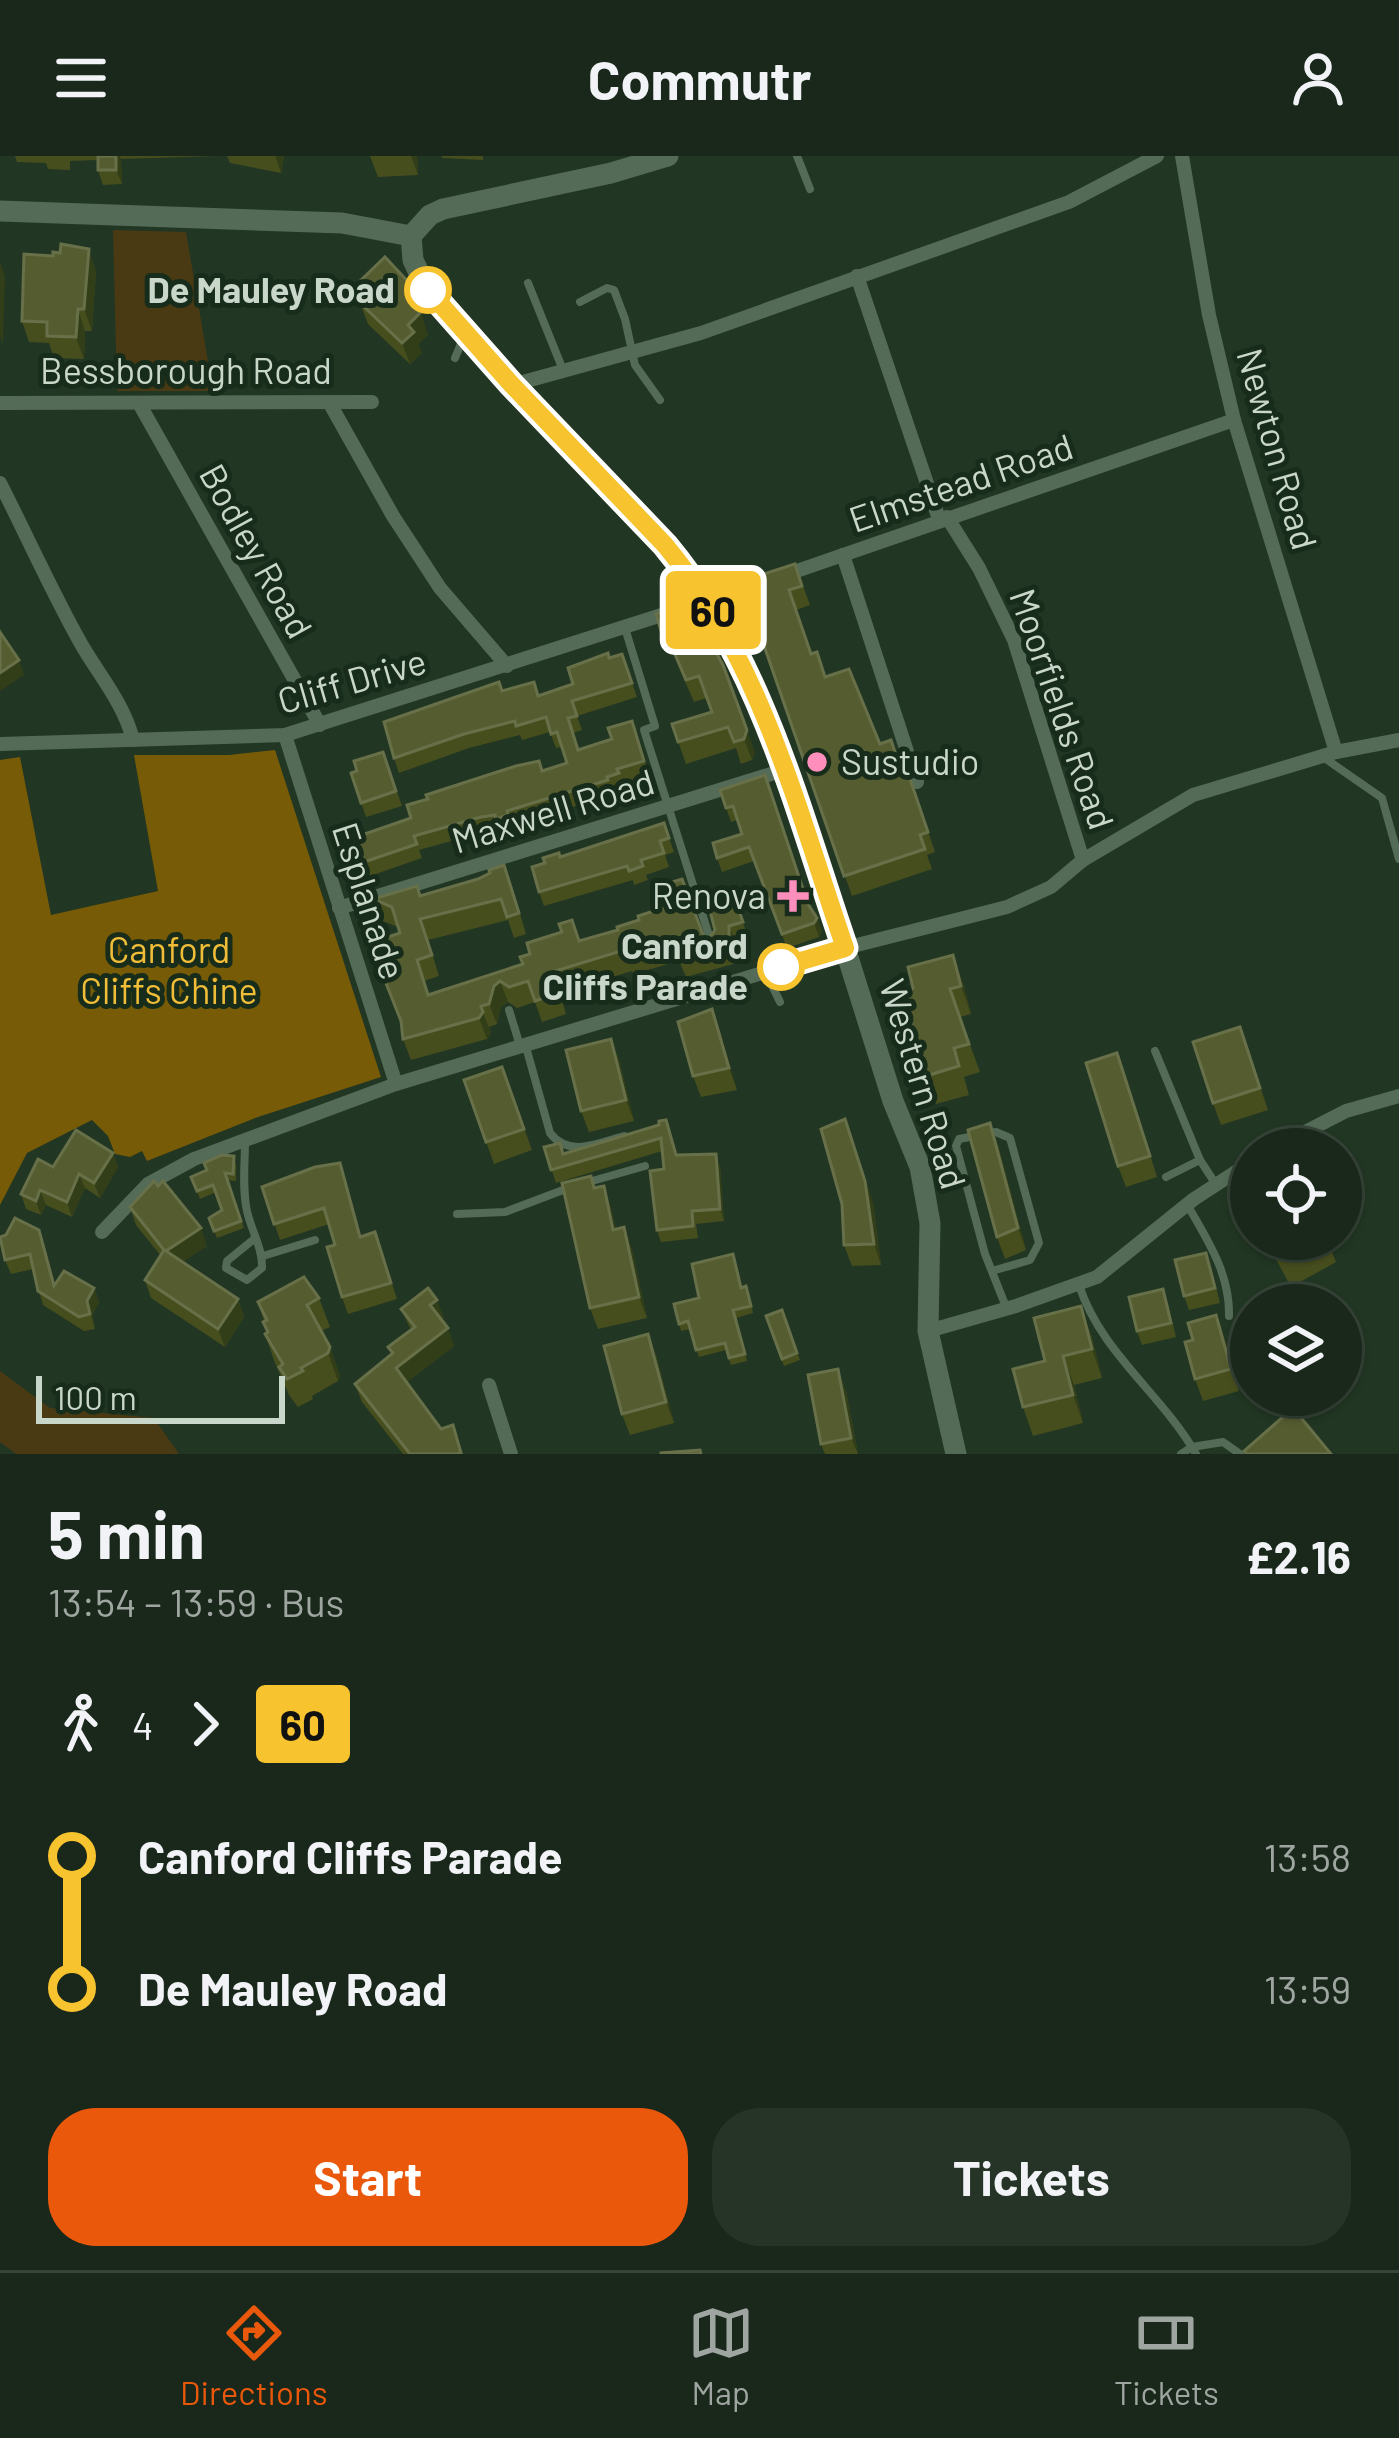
<!DOCTYPE html>
<meta charset="utf-8">
<style>
:root{--surface:#19281a;--page:#263427;--text:#f1f3f6;--muted:#9fa6a2;--line:#374439;--accent:#ea580c}
body{margin:0;font-family:Barlow,sans-serif;background:var(--page);color:var(--text);height:100vh;display:flex;flex-direction:column;font-size:45px;white-space:nowrap}
*{box-sizing:border-box;margin:0}
p{font-size:39px;color:var(--muted)}
.icon{flex:none;width:66px;height:66px;fill:none;stroke:currentColor;stroke-width:2;stroke-linecap:round;stroke-linejoin:round}
.map{position:relative;height:1298px;overflow:hidden}
.drawer{display:flex;flex-direction:column;background:var(--surface);flex:1}
.drawer>*{flex:none}
.badge{padding:0 24px;border-radius:9px;font-size:42px;line-height:78px}
.buttons{position:absolute;left:1230px;top:972px;display:grid;gap:24px}
.buttons a{display:grid;place-items:center;width:132px;height:132px;border-radius:50%;background:var(--surface);box-shadow:0 3px 9px #0004,0 0 0 3px var(--line);font-size:60px}
.scale{position:absolute;left:36px;bottom:30px;width:249px;box-sizing:border-box;padding-left:12px;border:6px solid #c9d6ca;border-top:0;font-size:33px;line-height:42px;white-space:nowrap;color:#c9d6ca;-webkit-text-stroke:9px #172c1a;paint-order:stroke}
.map>.badge{position:absolute;translate:-50% -50%;box-shadow:0 0 0 6px #fff}
.legs{display:flex;align-items:center;gap:18px;height:132px;padding:0 48px;font-size:39px}
.legs p{margin-inline-start:auto}
.overview{display:flex;align-items:center;justify-content:space-between;height:204px;padding:0 48px}
h1{font-size:66px;font-weight:700;line-height:90px}
.cta{display:flex;gap:24px;margin-top:auto;padding:24px 48px}
.cta a{flex:1;height:138px;border-radius:48px;background:var(--accent);color:#fff;font-size:48px;font-weight:700;line-height:138px;text-align:center}
.cta a+a{background:var(--page);color:var(--text)}
ul{padding:0 48px;list-style:none}
li{display:flex;align-items:center;gap:42px;height:132px;font-size:45px}
li i{display:grid;place-items:center;width:18px;height:100%;margin:0 15px;background:currentColor}
li i::after{content:'';width:30px;height:30px;margin:-15px;border:9px solid;border-radius:50%;background:var(--surface)}
li p{margin-inline-start:auto}
li:first-child i{background:linear-gradient(#0000 50%,currentColor 0)}
li:last-child i{background:linear-gradient(currentColor 50%,#0000 0)}
header{display:flex;justify-content:space-between;align-items:center;height:156px;padding:0 48px;background:var(--surface);font-size:54px;font-weight:700}
.menu{display:flex;justify-content:space-around;align-items:center;height:168px;border-top:3px solid var(--line);background:var(--surface);font-size:33px;color:var(--muted)}
.menu a{display:grid;justify-items:center;gap:6px}
.menu .current{color:var(--accent)}
.map>svg:first-child{display:block}
.green{fill:#493a14}
.forest{fill:#775b07}
.lines{fill:none;stroke-linecap:round;stroke-linejoin:round}
.lane{stroke:#546b57;stroke-width:8}
.street{stroke:#546b57;stroke-width:14}
.secondary{stroke:#546b57;stroke-width:21}
.wall{fill:#474e1e}
.shaded-wall{fill:#323e18}
.building{fill:#555d30;stroke:#677048;stroke-width:3}
.line-1-casing{stroke:#fff;stroke-width:27}
.line-1{stroke:#f7c32f;stroke-width:18}
.stop-1-dot{fill:#fff;stroke:#f7c32f;stroke-width:6}
.poi-dot{fill:#fe8ebc;stroke:#172c1a;stroke-width:4.5}
.labels{text-anchor:middle;stroke-width:10;stroke-linejoin:round;paint-order:stroke}
.stop-label{font-size:36px;font-weight:bold;fill:#c9d6ca;stroke:#172c1a;text-anchor:end}
.street-label{font-size:36px;fill:#c9d6ca;stroke:#172c1a}
.poi-label{font-size:36px;fill:#c9d6ca;stroke:#172c1a;text-anchor:start}
.park-label{font-size:36px;fill:#f0bd39;stroke:#172c1a}
</style>
<header><svg class="icon" aria-label="menu" viewBox="0 0 24 24"><path d="M4 6h16M4 12h16M4 18h16"/></svg>Commutr<svg class="icon" aria-label="person" viewBox="0 0 24 24"><circle cx="12" cy="8" r="4"/><path d="M4 21q1-7 8-7t8 7"/></svg></header>
<div class="map">
<svg width="1399" height="1298" viewBox="0 0 1399 1298">
<rect width="100%" height="100%" fill="#213623"/>
<g class="green">
<path d="M113 74 186 76 213 235H117Z"/>
<path d="M0 1215 50 1252 154 1262 179 1298H16L0 1286Z"/>
</g>
<path class="forest" d="M275 594 381 921 258 961 147 1005 142 995 130 1001 115 998 108 980 92 964 27 997 0 1049V604L20 601 51 759 158 735 134 599H229Z"/>
<g class="lines">
<g class="lane">
<path d="M797 0 810 33"/>
<path d="M528 127 563 214"/>
<path d="M580 146 607 132 614 134 625 163 635 209 660 244"/>
<path d="M455 202 465 178"/>
<path d="M625 472 655 570 644 574 712 789"/>
<path d="M1323 601 1382 642 1399 703"/>
<path d="M766 817 780 846"/>
<path d="M509 854 521 893"/>
<path d="M526 891 550 977C569 1002 598 987 624 980"/>
<path d="M1155 895 1200 1004 1215 1027"/>
<path d="M245 985C245 1008 242 1032 247 1055 251 1074 263 1093 262 1112L247 1124 226 1112 227 1105 254 1083"/>
<path d="M1166 1021 1200 1004"/>
<path d="M585 1027 645 1010"/>
<path d="M1188 1050C1208 1085 1230 1118 1229 1160"/>
<path d="M457 1058 505 1056 571 1031"/>
<path d="M263 1100 315 1084"/>
<path d="M992 1115 1030 1104 1039 1087 1010 982 996 976 959 983 956 990 985 1098 1006 1151"/>
<path d="M1079 1129C1101 1197 1161 1237 1196 1298"/>
<path d="M1181 1298 1192 1291 1223 1286 1240 1298"/>
</g>
<g class="street">
<path d="M1182 0 1209 159 1234 264 1336 596"/>
<path d="M857 120 939 363"/>
<path d="M512 229 701 177 1069 46 1157 0"/>
<path d="M329 246 393 360 440 432 507 510"/>
<path d="M0 247 372 246"/>
<path d="M140 249 320 569"/>
<path d="M0 327C27 380 51 434 80 486 98 518 124 547 133 584"/>
<path d="M947 361 979 412 1014 484 1083 704"/>
<path d="M843 399 917 626"/>
<path d="M785 419 1234 264"/>
<path d="M285 579 396 928"/>
<path d="M0 588 285 579 759 428"/>
<path d="M339 752 784 614"/>
<path d="M1272 993 1346 955 1399 940"/>
<path d="M102 1076 148 1028 194 1003 245 984 396 928 845 792 1007 751 1051 731 1083 704 1193 639 1336 596 1399 584"/>
<path d="M928 1175 1016 1150 1097 1121 1194 1043 1251 1006"/>
<path d="M489 1229 511 1298"/>
</g>
<g class="secondary">
<path d="M0 55 342 67 411 80"/>
<path d="M411 80 413 104 427 134 688 417 721 465 749 519 845 792 893 945 920 1011 930 1067 928 1175 956 1298"/>
<path d="M411 80 430 59 443 53 611 17 668 0"/>
</g>
</g>
<g class="wall">
<path d="M15 0H218L121 3 122 28 103 29 98 14V4L70 5V14L48 13 46 7 17 6Z"/>
<path d="M227 0H284V1L281 17 230 7Z"/>
<path d="M370 0H417L418 19 378 21Z"/>
<path d="M442 0H483V4L442 2Z"/>
<path d="M96 115 92 175H85L84 203 54 202 49 187 29 186 22 165Z"/>
<path d="M357 128 422 153 420 157 428 179 418 188 422 197 410 208 368 168 360 147 363 144Z"/>
<path d="M795 408 810 449 796 454 811 498 825 521 880 588 908 617 935 696 927 699 932 713 852 740 744 432Z"/>
<path d="M656 458 755 596 752 604 741 608 736 592 686 608 672 568 712 556 707 542 694 546 673 498 670 499Z"/>
<path d="M622 498 637 541 577 560 582 574 573 577 579 594 637 579 649 619 622 627 624 631 613 635 614 638 512 670 513 673 501 677 500 673 487 675 419 694 422 702 370 720 356 681 567 607 561 591 556 592 550 576 522 584 520 579 469 592 399 617 394 602 502 535 539 539 573 528 609 502Z"/>
<path d="M383 596 402 650 366 661 351 617 357 615Z"/>
<path d="M720 634 809 749 817 762 822 776 819 781 787 792 754 705 722 716 717 702 742 678 737 664 731 666Z"/>
<path d="M664 667 674 696 665 699 669 711 646 719 648 724 634 729 633 724 544 750 539 736 545 707Z"/>
<path d="M512 730 526 778 514 782 508 764 428 784 439 820 424 825 429 839 523 808 530 798 562 776 572 764 580 784 710 781 737 749 750 787 737 791V807L686 821 679 805 633 818 632 815 560 837 566 858 542 866 535 846 517 852 508 846 501 851 497 868 489 871 491 877 487 883 411 904 403 883 401 867 386 805 400 777 398 771 380 764 373 743Z"/>
<path d="M963 827 971 858 960 861 980 916 964 921 969 939 936 948 926 920 904 841Z"/>
<path d="M712 853 737 934 701 941 693 920Z"/>
<path d="M1240 871 1268 954 1221 969 1213 947Z"/>
<path d="M611 883 619 904 634 965 589 976 581 955Z"/>
<path d="M502 911 532 994 494 1008 464 924Z"/>
<path d="M1125 919 1157 1021 1126 1031 1118 1010Z"/>
<path d="M659 969 677 999 720 1011 724 1065 696 1068 698 1082 661 1086 657 1074 664 1013 662 995 556 1027 544 991 564 997Z"/>
<path d="M998 989 1026 1094 1005 1103 997 1081Z"/>
<path d="M113 997 118 1011 100 1042 85 1032 72 1061 46 1049 41 1059 26 1053 21 1038 53 1011Z"/>
<path d="M236 1007V1025L228 1024 244 1072 217 1082 209 1062 222 1054 216 1036 200 1043 191 1021 206 1014Z"/>
<path d="M591 1020 595 1032 604 1030 616 1073 632 1093 647 1162 598 1173 590 1152Z"/>
<path d="M345 1023 361 1081 375 1076 397 1143 348 1158 342 1141 335 1089 329 1068 280 1084 262 1031Z"/>
<path d="M873 1046 881 1109 852 1110 844 1089Z"/>
<path d="M130 1051 207 1090 182 1106 238 1143 244 1161 225 1191 151 1142 145 1124 161 1100 136 1069Z"/>
<path d="M1265 1083H1327L1336 1106 1291 1131Z"/>
<path d="M44 1088 55 1129 94 1132 99 1146 92 1159 95 1173 84 1175 43 1149 33 1113 11 1118 5 1104Z"/>
<path d="M733 1098 742 1131 749 1138 753 1157 736 1162 747 1205 731 1209 726 1194 699 1201 690 1173 681 1175 674 1148 699 1142Z"/>
<path d="M1211 1111 1220 1147 1189 1154 1184 1140Z"/>
<path d="M319 1142 330 1171 321 1175 330 1191 340 1220 338 1225 312 1240 313 1243 298 1251 289 1239 275 1207 265 1178 267 1177 263 1166 264 1165 258 1146Z"/>
<path d="M1168 1148 1176 1181 1142 1189 1137 1175Z"/>
<path d="M401 1153 444 1162 441 1163 454 1190 407 1226 441 1273 453 1269 463 1298H403L362 1246 355 1228 391 1198 388 1191 411 1174Z"/>
<path d="M782 1154 800 1204 784 1210 766 1160Z"/>
<path d="M1091 1178 1102 1222 1074 1229 1083 1267 1033 1280 1023 1251 1045 1205Z"/>
<path d="M1224 1181 1239 1235 1203 1245 1195 1223Z"/>
<path d="M656 1199 674 1267 630 1279 622 1258Z"/>
<path d="M846 1235 858 1298H825L821 1288Z"/>
</g>
<g class="shaded-wall">
<path d="M116 0H120L121 3 122 28 116 14Z"/>
<path d="M276 0H284L281 17 276 2Z"/>
<path d="M411 0H417L418 19Z"/>
<path d="M89 93 96 115 92 175 84 153Z"/>
<path d="M0 106 5 120 3 188 0 181Z"/>
<path d="M414 132 428 179 418 188 422 197 410 208 402 187 408 169 409 146Z"/>
<path d="M78 153 85 175 84 203 76 181Z"/>
<path d="M19 504 24 519 0 535V517Z"/>
<path d="M747 574 755 596 752 604 744 583Z"/>
<path d="M817 762 822 776 819 781 814 767Z"/>
<path d="M729 770 737 791V807L729 786Z"/>
<path d="M953 799 963 827 971 858 961 830Z"/>
<path d="M500 825 508 846 501 851 497 868 489 848 494 830Z"/>
<path d="M712 853 720 875 737 934 729 912Z"/>
<path d="M483 856 491 877 487 883 479 862Z"/>
<path d="M611 883 619 904 634 965 626 944Z"/>
<path d="M990 967 998 989 1026 1094 1018 1072Z"/>
<path d="M853 985 873 1046 881 1109 874 1088Z"/>
<path d="M113 997 118 1011 100 1042 94 1027Z"/>
<path d="M716 998 720 1011 724 1065 720 1053Z"/>
<path d="M79 1018 85 1032 72 1061 67 1046Z"/>
<path d="M604 1030 611 1051 621 1095 613 1074Z"/>
<path d="M40 1034 46 1049 41 1059 36 1045Z"/>
<path d="M624 1071 632 1093 647 1162 639 1141Z"/>
<path d="M201 1072 207 1090 172 1113 166 1095Z"/>
<path d="M94 1132 99 1146 92 1159 95 1173 87 1145Z"/>
<path d="M238 1143 244 1161 225 1191 218 1173Z"/>
<path d="M437 1144 444 1162 437 1167 430 1149Z"/>
<path d="M1081 1150 1091 1178 1102 1222 1092 1193Z"/>
<path d="M1216 1159 1224 1181 1239 1235 1231 1213Z"/>
<path d="M448 1172 454 1190 403 1229 396 1212Z"/>
<path d="M648 1178 656 1199 674 1267 666 1246Z"/>
<path d="M330 1191 340 1220 338 1225 328 1197Z"/>
<path d="M1063 1200 1074 1229 1083 1267 1073 1239Z"/>
<path d="M838 1213 846 1235 858 1298 851 1282Z"/>
</g>
<g class="building">
<rect x="98" y="0" width="18" height="14"/>
<path d="M61 88 89 93 84 153H78L76 181 47 180V166L22 165 24 98 53 100V96L60 97Z"/>
<path d="M385 101 414 132 409 146 420 157 408 169 414 176 402 187 360 147 368 139 357 128Z"/>
<path d="M795 408 802 430 789 434 811 498 817 496 825 521 849 513 880 588 891 584 900 611 908 617 928 676 920 679 925 693 844 720 744 432 748 423Z"/>
<path d="M682 445 689 448 723 509 747 574 744 583 734 586 728 571 678 586 672 568 712 556 699 520 686 524 666 477 662 478 656 458 669 454 668 449Z"/>
<path d="M0 476 19 504 0 517Z"/>
<path d="M608 497 609 502 622 498 632 527 572 545 577 560 568 562 578 594 612 583 608 572 632 565 644 605 617 613 619 617 607 621 608 624 507 655 508 659 496 663 495 659 481 661 414 680 417 688 364 706 356 681 411 662 407 649 428 643 426 639 516 610 539 605 542 615 567 607 557 576 551 578 546 561 516 570 515 565 464 578 394 602 384 566 499 526 502 535 534 526 538 540 573 528 568 512Z"/>
<path d="M383 596 396 635 361 647 351 617 357 615 354 605Z"/>
<path d="M765 619 808 748 817 762 814 767 782 778 749 691 717 702 713 687 742 678 733 650 726 652 720 634Z"/>
<path d="M664 667 669 682 660 685 664 697 641 704 643 710 629 715 627 710 539 736 532 711 545 707 543 702 559 697 560 701Z"/>
<path d="M504 709 519 757 507 761 501 743 420 763 432 799 417 804 428 839 523 808 520 801 530 798 527 787 562 776 559 768 572 764 579 785 618 774 617 771 639 764 638 760 663 752 656 731 682 723 704 781H710L715 774 709 751 730 744 737 749 743 766 729 770V786L678 801 673 783 625 797 624 794 552 816 559 837 535 845 528 825 509 831 500 825 494 830 489 848 481 850 483 856 479 862 403 883 401 865 378 807 386 805 379 784 400 777 392 751 373 743 417 730 420 740 478 723 490 717 489 714Z"/>
<path d="M953 799 961 830 950 833 969 888 954 892 959 910 926 920 904 841 913 832 908 811Z"/>
<path d="M712 853 729 912 693 920 678 866Z"/>
<path d="M1240 871 1260 932 1213 947 1193 886Z"/>
<path d="M611 883 626 944 581 955 566 894Z"/>
<path d="M1117 897 1150 1000 1118 1010 1086 907Z"/>
<path d="M502 911 524 973 486 986 464 924Z"/>
<path d="M845 963 865 1025 874 1088 844 1089 842 1048 821 973Z"/>
<path d="M666 964 676 999 716 998 720 1053 692 1055 693 1070 657 1074 650 1015 664 1013 661 982 551 1014 544 991 560 987 563 998 659 969V965Z"/>
<path d="M990 967 1018 1072 997 1081 968 974Z"/>
<path d="M76 974 113 997 94 1027 79 1018 67 1046 40 1034 36 1045 21 1038 38 1003 53 1011Z"/>
<path d="M222 999 234 1000 233 1018 225 1017 241 1065 214 1075 209 1062 222 1054 213 1029 197 1035 191 1021 207 1014 204 1007Z"/>
<path d="M340 1007 360 1081 375 1076 391 1127 342 1141 327 1091 335 1089 324 1052 274 1068 262 1031 315 1011Z"/>
<path d="M591 1020 594 1032 604 1030 613 1074 624 1071 639 1141 590 1152 562 1027Z"/>
<path d="M154 1025 158 1030 163 1025 201 1072 166 1095 238 1143 218 1173 145 1124 164 1094 130 1051Z"/>
<path d="M1251 1025V1048L1241 1031Z"/>
<path d="M15 1062 39 1074 54 1130 64 1115 94 1132 87 1145 90 1158 79 1161 38 1135 30 1098 5 1104 0 1081 6 1079Z"/>
<path d="M1270 1083H1316L1280 1102Z"/>
<path d="M1206 1097 1215 1132 1184 1140 1175 1104Z"/>
<path d="M733 1098 741 1132 746 1130 751 1150 733 1154 745 1198 729 1202 725 1187 696 1194 688 1165 679 1168 674 1148 699 1142 692 1108Z"/>
<path d="M304 1121 319 1142 307 1149 330 1191 328 1197 301 1212 303 1215 287 1223 279 1211 283 1208 265 1178 268 1176 263 1166 267 1164 258 1146Z"/>
<path d="M428 1132 437 1144 430 1149 448 1172 396 1212 441 1273 453 1269 461 1297 457 1298H410L355 1228 393 1197 388 1191 415 1171 401 1153Z"/>
<path d="M1163 1133 1171 1167 1137 1175 1129 1141Z"/>
<path d="M1081 1150 1092 1193 1063 1200 1073 1239 1023 1251 1013 1213 1045 1205 1034 1162Z"/>
<path d="M782 1154 797 1197 782 1203 766 1160Z"/>
<path d="M1216 1159 1231 1213 1195 1223 1185 1186 1193 1184 1188 1167Z"/>
<path d="M648 1178 666 1246 622 1258 604 1190Z"/>
<path d="M838 1213 851 1282 821 1288 808 1219Z"/>
<path d="M1293 1252 1331 1298H1247L1244 1295Z"/>
<path d="M700 1294 701 1298H661V1297Z"/>
</g>
<g class="lines">
<g class="line-1-casing">
<path id="line-1" d="M428 134 512 229 665 389C761 504 797 652 845 792L781 811"/>
</g>
<use href="#line-1" class="line-1"/>
</g>
<g class="stop-1-dot">
<circle cx="428" cy="134" r="21"/>
<circle cx="781" cy="811" r="21"/>
</g>
<g class="poi-dot">
<circle cx="817" cy="606" r="12"/>
<path d="M787 722h12v12h12v12h-12v12h-12v-12h-12v-12h12z"/>
</g>
<g class="labels">
<g class="stop-label">
<text x="395" y="147">De Mauley Road</text>
<text x="748" y="803">Canford<tspan x="748" dy="41">Cliffs Parade</tspan></text>
</g>
<g class="street-label">
<text x="186" y="228">Bessborough Road</text>
<text transform="translate(1277 293) rotate(74)" y="13">Newton Road</text>
<text transform="translate(961 327) rotate(-19)" y="13">Elmstead Road</text>
<text transform="translate(256 395) rotate(61)" y="13">Bodley Road</text>
<text transform="translate(352 525) rotate(-16)" y="13">Cliff Drive</text>
<text transform="translate(1062 553) rotate(71)" y="13">Moorfields Road</text>
<text transform="translate(553 655) rotate(-17)" y="13">Maxwell Road</text>
<text transform="translate(369 745) rotate(72)" y="13">Esplanade</text>
<text transform="translate(923 928) rotate(73)" y="13">Western Road</text>
</g>
<g class="poi-label">
<text x="841" y="619">Sustudio</text>
<text x="766" y="753" text-anchor="end">Renova</text>
</g>
<g class="park-label">
<text x="169" y="807">Canford<tspan x="169" dy="41">Cliffs Chine</tspan></text>
</g>
</g>
</svg>
<div class="buttons">
<a><svg class="icon" aria-label="locate" viewBox="0 0 24 24"><circle cx="12" cy="12" r="6"/><path d="M12 2v4M12 18v4M2 12h4M18 12h4"/></svg></a>
<a><svg class="icon" aria-label="layers" viewBox="0 0 24 24"><path d="M12 4l9 5-9 5-9-5zM3 14l9 5 9-5"/></svg></a>
</div>
<div class="scale">100 m</div>
<b class="badge" style="left:713px;top:454px;background:#f7c32f;color:#111">60</b>
</div>
<section class="drawer">
<div class="overview"><div><h1>5 min</h1><p>13:54 – 13:59 · Bus</p></div><b>£2.16</b></div>
<div class="legs"><svg class="icon" aria-label="walk" viewBox="0 0 24 24"><circle cx="13" cy="4" r="2"/><path d="M13 8l-2 6 4 7M11 14l-3 7M7 12l3-4h3l4 4"/></svg>4<svg class="icon" aria-label="forward" viewBox="0 0 24 24"><path d="M9 5l7 7-7 7"/></svg><b class="badge" style="background:#f7c32f;color:#111">60</b></div>
<ul>
<li><i style="color:#f7c32f"></i><b>Canford Cliffs Parade</b><p>13:58</p></li>
<li><i style="color:#f7c32f"></i><b>De Mauley Road</b><p>13:59</p></li>
</ul>
<div class="cta"><a>Start</a><a>Tickets</a></div>
</section>
<nav class="menu">
<a class="current"><svg class="icon" aria-label="directions" viewBox="0 0 24 24"><path d="M12 3l9 9-9 9-9-9zM9 14v-3h6M13 9l2 2-2 2"/></svg>Directions</a>
<a><svg class="icon" aria-label="map" viewBox="0 0 24 24"><path d="M3 6l6-2 6 2 6-2v14l-6 2-6-2-6 2zM9 4v14M15 6v14"/></svg>Map</a>
<a><svg class="icon" aria-label="tickets" viewBox="0 0 24 24"><path d="M3 7h18v10H3zM15 7v10"/></svg>Tickets</a>
</nav>
